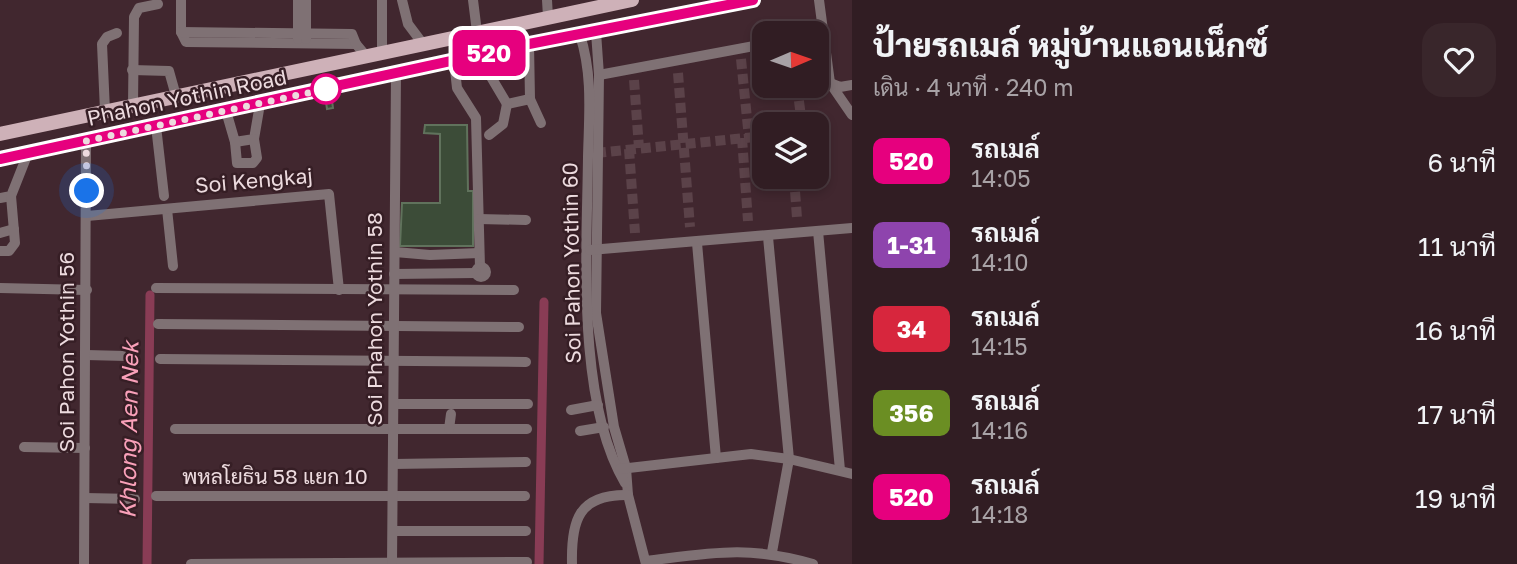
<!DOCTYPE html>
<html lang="th">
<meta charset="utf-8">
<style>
:root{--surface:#311d23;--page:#39262b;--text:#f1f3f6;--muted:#a8a2a6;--line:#4c3b41}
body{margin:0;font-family:"Golos Text",Sarabun,sans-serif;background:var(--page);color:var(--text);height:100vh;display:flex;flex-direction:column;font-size:26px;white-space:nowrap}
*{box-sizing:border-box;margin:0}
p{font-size:23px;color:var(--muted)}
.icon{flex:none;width:38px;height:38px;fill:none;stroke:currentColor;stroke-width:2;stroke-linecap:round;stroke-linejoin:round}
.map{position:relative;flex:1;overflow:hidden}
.panel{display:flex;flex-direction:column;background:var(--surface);width:665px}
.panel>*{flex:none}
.badge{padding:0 14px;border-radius:10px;font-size:24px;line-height:46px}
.needle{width:46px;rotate:88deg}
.tools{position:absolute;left:752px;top:21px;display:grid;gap:14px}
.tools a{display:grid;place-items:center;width:77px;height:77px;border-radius:14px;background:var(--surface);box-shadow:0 4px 10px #0003,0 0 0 2px var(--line);font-size:35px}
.you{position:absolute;width:35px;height:35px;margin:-18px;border:5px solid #fff;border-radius:50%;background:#1a73e8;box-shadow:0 0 0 10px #1a73e833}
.map>.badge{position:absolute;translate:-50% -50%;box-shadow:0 0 0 4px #fff}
.round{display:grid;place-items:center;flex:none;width:74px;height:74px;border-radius:21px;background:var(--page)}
.summary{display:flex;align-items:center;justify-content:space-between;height:119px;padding:0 21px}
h1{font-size:33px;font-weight:800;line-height:52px}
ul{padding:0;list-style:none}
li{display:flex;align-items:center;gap:21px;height:84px;padding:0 21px}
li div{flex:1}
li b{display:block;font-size:26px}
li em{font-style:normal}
li .badge{min-width:77px;font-weight:700;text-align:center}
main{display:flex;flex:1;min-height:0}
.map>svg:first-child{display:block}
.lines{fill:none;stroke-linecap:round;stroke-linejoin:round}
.canal{stroke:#893c55;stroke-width:9}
.building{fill:#3c4c38;stroke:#60725c;stroke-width:2}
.minor-tunnel{stroke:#5b4249;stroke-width:10;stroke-dasharray:10 5;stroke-linecap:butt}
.minor{stroke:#7f7174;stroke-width:10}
.major{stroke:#ceb1b8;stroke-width:14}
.line-casing{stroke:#fff;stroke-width:16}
.line{stroke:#e6007e;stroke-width:10}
.walk{stroke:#eddbdf;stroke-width:7;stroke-dasharray:0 12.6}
.stop-dot{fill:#fff;stroke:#e6007e;stroke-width:3.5}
.labels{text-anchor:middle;stroke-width:5;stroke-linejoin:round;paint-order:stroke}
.street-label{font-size:21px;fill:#eddbdf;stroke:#361e25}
.water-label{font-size:23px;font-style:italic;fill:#f9a0b9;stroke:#361e25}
</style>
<main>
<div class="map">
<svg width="852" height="564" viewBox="0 0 852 564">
<rect width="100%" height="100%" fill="#41272f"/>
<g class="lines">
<g class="canal">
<path d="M147 564 150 295"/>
<path d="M539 564 544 302"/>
</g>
</g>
<g class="building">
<path d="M332 101 333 108 327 109 326 102Z"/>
<path d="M425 125H467L468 191H473V246H400L402 203H440V134L424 133Z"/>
</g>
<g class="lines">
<g class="minor-tunnel">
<path d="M741 59 749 138"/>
<path d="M678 73 690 227"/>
<path d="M634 80 639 148"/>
<path d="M797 86 802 124"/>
<path d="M817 131 828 130"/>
<path d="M742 138 748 221"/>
<path d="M629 149 635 233"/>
<path d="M596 153 765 136"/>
<path d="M794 177 797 218"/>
</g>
<g class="minor">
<path d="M181 0V32L186 42 356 44 366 56"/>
<path d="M402 0 408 24 423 44"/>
<path d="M473 0 477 32"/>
<path d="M547 0 548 17"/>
<path d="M819 0 830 83 852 115"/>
<path d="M181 32 352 34 356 44"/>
<path d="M596 32 599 75 596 313 614 427 626 468 628 495 646 564"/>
<path d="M580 35C593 75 589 115 588 157 587 251 576 400 625 483"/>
<path d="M298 39V0"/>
<path d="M306 39V0"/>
<path d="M382 52V0"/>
<path d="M478 55 507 104 530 99 529 44"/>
<path d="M454 61 457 88 476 118 480 267"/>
<path d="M132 70 169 71 176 96"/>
<path d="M599 75 765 44"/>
<path d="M830 83 840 87 852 85"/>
<path d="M530 99 541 123"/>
<path d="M133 105 134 17 139 8 158 4"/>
<path d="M105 111 102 44 107 37 117 33"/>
<path d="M226 111 235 142 254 139 260 104"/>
<path d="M156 126 164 196"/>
<path d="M489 135 503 124 507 104"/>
<path d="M235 142 237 163H253L257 158 254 139"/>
<path d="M0 198 11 196 28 153"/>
<path d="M167 209 173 266"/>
<path d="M87 216 329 194 339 290"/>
<path d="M479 219 526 220"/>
<path d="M818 231 840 470"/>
<path d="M0 233 14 229"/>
<path d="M768 237 789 459 772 552"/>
<path d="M697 243 716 458"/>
<path d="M590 250 852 228"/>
<path d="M0 251H9L15 243 11 196"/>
<path d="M395 252 430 255 479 253"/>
<circle cx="481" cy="272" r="5"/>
<path d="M394 274 476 273"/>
<path d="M0 288 87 290"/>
<path d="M156 288 514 290"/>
<path d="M158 324 519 327"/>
<path d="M86 355 126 356"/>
<path d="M160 359 526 362"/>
<path d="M394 404H528"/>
<path d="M571 410 598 405"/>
<path d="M175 429H527"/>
<path d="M449 429 451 414"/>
<path d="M580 431 604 427"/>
<path d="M24 447 85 448"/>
<path d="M393 464 526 462"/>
<path d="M620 469 751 454 789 459 852 474"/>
<path d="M156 496H525"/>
<path d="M85 498 135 499"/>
<path d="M393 531H526"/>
<path d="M646 561C711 553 748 545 813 564"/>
<path d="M84 564 86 141"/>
<path d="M191 564 527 562"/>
<path d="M392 564 396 74"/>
<path d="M572 564C571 521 578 494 628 495"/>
</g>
<g class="major">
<path d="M0 134 632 0"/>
<path d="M0 159 529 44 753 0"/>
</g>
</g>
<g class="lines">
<g class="line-casing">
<path id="line" d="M0 159 529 44 753 0"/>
</g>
<use href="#line" class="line"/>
<path class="walk" d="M87 191 86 141 326 89"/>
</g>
<circle class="stop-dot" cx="326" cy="89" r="14"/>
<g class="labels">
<g class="street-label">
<text transform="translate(187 98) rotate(-12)" y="7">Phahon Yothin Road</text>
<text transform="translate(254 181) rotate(-5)" y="7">Soi Kengkaj</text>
<text transform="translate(572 263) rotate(-91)" y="7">Soi Pahon Yothin 60</text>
<text transform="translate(375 319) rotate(-90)" y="7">Soi Phahon Yothin 58</text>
<text transform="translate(67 352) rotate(-90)" y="7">Soi Pahon Yothin 56</text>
<text x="275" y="484">พหลโยธิน 58 แยก 10</text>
</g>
<g class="water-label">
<text transform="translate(129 430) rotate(-89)" y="8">Khlong Aen Nek</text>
</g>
</g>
</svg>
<div class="tools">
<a><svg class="needle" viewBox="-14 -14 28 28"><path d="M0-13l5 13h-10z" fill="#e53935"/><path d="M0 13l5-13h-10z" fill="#a8a2a6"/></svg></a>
<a><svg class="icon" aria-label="layers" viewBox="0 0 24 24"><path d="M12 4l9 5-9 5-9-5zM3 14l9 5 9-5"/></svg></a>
</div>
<div class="you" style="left:87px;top:191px"></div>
<b class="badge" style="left:489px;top:53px;background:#e6007e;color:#fff">520</b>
</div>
<section class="panel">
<div class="summary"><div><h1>ป้ายรถเมล์ หมู่บ้านแอนเน็กซ์</h1><p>เดิน · 4 นาที · 240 m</p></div><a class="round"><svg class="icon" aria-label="heart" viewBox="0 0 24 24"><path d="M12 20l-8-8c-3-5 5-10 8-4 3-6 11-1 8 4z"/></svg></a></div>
<ul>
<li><span class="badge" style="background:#e6007e;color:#fff">520</span><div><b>รถเมล์</b><p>14:05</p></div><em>6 นาที</em></li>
<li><span class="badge" style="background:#8e44ad;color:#fff">1-31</span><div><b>รถเมล์</b><p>14:10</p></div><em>11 นาที</em></li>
<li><span class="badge" style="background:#d7263d;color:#fff">34</span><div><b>รถเมล์</b><p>14:15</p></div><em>16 นาที</em></li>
<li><span class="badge" style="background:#6b8e23;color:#fff">356</span><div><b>รถเมล์</b><p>14:16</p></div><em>17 นาที</em></li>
<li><span class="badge" style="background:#e6007e;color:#fff">520</span><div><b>รถเมล์</b><p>14:18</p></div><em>19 นาที</em></li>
</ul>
</section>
</main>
